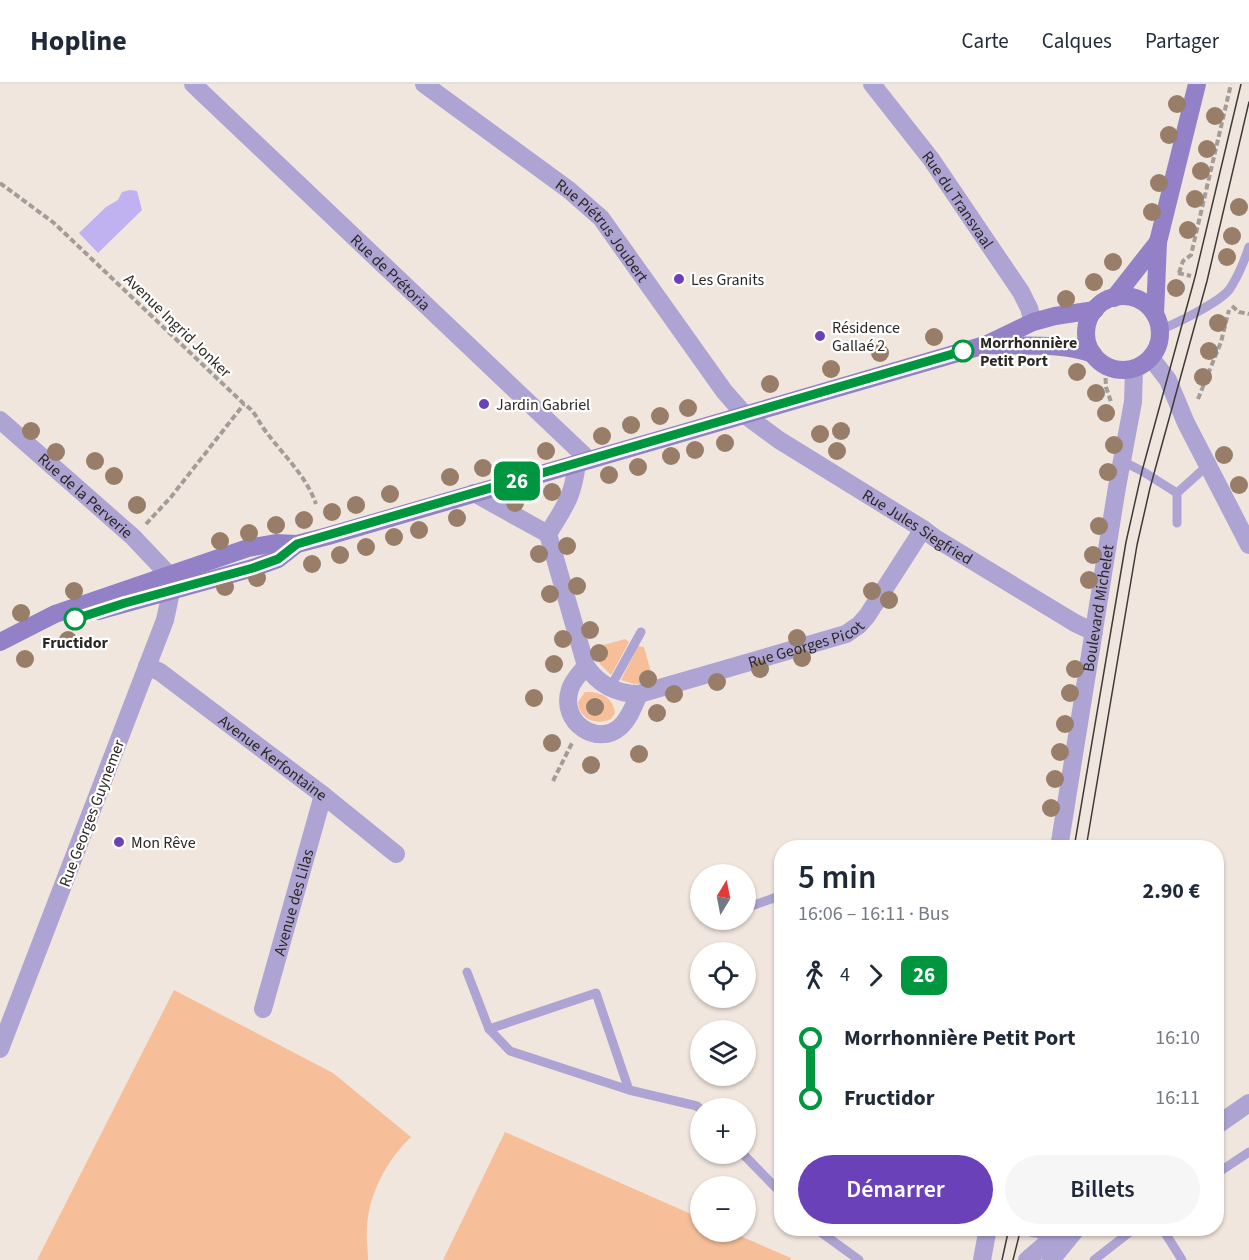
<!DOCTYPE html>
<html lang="fr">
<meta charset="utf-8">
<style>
:root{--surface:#fff;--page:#f6f6f7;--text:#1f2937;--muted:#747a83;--line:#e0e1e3;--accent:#6a41b9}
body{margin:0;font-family:"Source Sans 3",sans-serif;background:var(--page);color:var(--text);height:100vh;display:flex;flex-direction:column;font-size:22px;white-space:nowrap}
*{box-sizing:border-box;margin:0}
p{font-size:20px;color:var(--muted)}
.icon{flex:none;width:33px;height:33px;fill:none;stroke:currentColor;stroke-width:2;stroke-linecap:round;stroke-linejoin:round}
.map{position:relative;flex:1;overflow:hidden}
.panel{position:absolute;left:774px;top:756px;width:450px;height:396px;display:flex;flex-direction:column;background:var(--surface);border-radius:24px;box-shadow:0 2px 4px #0004}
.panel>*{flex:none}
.badge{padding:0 12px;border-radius:9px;font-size:21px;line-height:39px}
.needle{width:39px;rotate:10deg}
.tools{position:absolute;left:690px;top:780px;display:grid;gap:12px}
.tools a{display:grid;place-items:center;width:66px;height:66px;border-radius:50%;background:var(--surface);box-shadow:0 2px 4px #0004;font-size:30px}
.map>.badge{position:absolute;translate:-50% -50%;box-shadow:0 0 0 3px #fff}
.legs{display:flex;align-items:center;gap:9px;height:66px;padding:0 24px;font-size:20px}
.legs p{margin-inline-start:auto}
.overview{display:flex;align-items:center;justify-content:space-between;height:102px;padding:0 24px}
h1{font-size:33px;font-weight:600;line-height:45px}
.primary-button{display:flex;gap:12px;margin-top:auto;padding:12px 24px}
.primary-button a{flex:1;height:69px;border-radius:36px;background:var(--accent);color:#fff;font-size:24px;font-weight:600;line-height:69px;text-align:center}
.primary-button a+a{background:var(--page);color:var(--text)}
ul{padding:0 24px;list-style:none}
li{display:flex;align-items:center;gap:21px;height:60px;font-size:22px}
li i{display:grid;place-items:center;width:9px;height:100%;margin:0 8px;background:currentColor}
li i::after{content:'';width:15px;height:15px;margin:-8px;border:4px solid;border-radius:50%;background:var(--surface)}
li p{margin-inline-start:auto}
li:first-child i{background:linear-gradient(#0000 50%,currentColor 0)}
li:last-child i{background:linear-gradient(currentColor 50%,#0000 0)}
header{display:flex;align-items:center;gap:36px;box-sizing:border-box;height:84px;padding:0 30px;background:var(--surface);border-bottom:2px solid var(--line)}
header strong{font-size:28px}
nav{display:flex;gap:33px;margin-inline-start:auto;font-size:21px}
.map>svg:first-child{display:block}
.green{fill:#f6bf99}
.water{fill:#c0b1f1}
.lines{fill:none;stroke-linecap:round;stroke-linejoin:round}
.path{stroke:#a49c96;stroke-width:4;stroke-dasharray:6 3;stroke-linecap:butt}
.service{stroke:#aea4d3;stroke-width:9}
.minor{stroke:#aea4d3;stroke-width:18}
.tertiary{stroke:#aea4d3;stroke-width:18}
.secondary{stroke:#9281c6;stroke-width:18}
.tram{stroke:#3f3a37;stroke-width:1.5}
.tree{fill:#987e68}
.line-1-casing{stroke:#fff;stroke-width:14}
.line-1{stroke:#009640;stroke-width:9}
.poi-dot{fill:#6a41b9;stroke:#fff;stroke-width:2}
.stop-1-dot{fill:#fff;stroke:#009640;stroke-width:3}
.labels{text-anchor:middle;stroke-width:4.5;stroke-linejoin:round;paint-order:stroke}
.street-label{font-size:16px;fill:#2b2724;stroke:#fff}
.poi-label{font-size:16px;fill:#2b2724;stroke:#fff;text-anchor:start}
.stop-label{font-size:16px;font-weight:bold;fill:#2b2724;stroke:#fff;text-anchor:start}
</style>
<header>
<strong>Hopline</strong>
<nav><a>Carte</a><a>Calques</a><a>Partager</a></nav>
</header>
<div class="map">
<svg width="1249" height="1176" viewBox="0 0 1249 1176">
<rect width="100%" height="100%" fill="#f1e6de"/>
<g class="green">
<path d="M625 555 629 558 611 591 600 580 593 564Z"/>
<path d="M638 562 644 563 654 599 634 600 621 596Z"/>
<path d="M585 608C600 607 613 613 615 629L611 635C596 642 579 635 578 618Z"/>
<path d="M174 906 333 989 411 1053C387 1076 369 1109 367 1143 366 1154 368 1165 368 1176H37Z"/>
<path d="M505 1048 700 1134V1148H731L791 1174 790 1176H443Z"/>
</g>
<path class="water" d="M130 106 137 107 142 126 98 169 79 149 106 123 118 116 122 108Z"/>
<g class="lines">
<g class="path">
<path d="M0 99 54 139 244 320C255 327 257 335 264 345 282 370 306 391 316 420"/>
<path d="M1178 189 1191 192"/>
<path d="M1179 189 1183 177 1191 171 1231 0"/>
<path d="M1232 222 1239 228 1249 230"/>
<path d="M1105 285 1106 303 1111 318"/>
<path d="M1198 315 1221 258 1229 226"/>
<path d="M146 440 171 413 244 320"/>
<path d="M553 697 572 659"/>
</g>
<g class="service">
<path d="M1160 246C1177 239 1218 219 1229 206 1238 193 1244 178 1249 163"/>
<path d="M1122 377 1142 387 1177 409"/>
<path d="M1177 439V409L1208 381"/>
<path d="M610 604 641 548"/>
<path d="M746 824 782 811"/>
<path d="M467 888 489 945"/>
<path d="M629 1006 596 909 489 945 510 967 629 1006 697 1022 700 1025"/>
<path d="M743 1070 782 1110"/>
<path d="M1216 1090 1249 1068"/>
<path d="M815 1144 859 1176"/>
<path d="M1162 1144 1182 1176"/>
<path d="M1094 1176 1135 1144"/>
</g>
<g class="minor">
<path id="s1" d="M193 0 589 376"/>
<path id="s2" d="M424 0 569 106 601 134 724 307 745 331 779 356 923 445 935 454 1075 539 1094 548"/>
<path id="s3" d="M872 0 931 75 1021 208 1029 224 1033 238"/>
<path d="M1151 274 1168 296 1186 339 1249 461"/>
<path id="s4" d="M0 336 133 453 168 490 172 499 171 508 165 536 0 965"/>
<path d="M474 409 548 450C565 422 573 413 577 379"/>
<path id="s5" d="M548 450 586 582C599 601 616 610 639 610L846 550 859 541 867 532 923 445"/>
<path id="s6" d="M147 582 160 588 323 711 396 770"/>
<path d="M586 582C580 589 573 596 570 605 559 639 598 663 620 643 630 634 634 621 639 610"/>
<path id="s7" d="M263 925 323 711"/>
<path d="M1216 1042 1249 1019"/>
<path d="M1032 1144 1043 1146 1058 1144"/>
<path d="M1027 1176 1064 1144"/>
<path d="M1051 1176 1077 1144"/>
</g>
<g class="tertiary">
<path id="s8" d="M1059 764 1117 403 1133 318 1134 285"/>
<path d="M982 1176 988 1144"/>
</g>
<g class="secondary">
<circle cx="1123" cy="249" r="37"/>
<path d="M1114 214 1158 158"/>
<path d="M1155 231 1158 158 1197 0"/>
<path d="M987 261C1023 263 1059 258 1093 270"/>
<path d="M98 527 253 484 278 475 297 460"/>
<path d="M0 558 55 530 248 464 276 459 297 460 328 452 985 261 1033 238 1055 232 1095 226"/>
</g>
<g class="tram">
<path d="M1074 764 1126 458 1142 387 1195 193 1241 0"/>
<path d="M1086 764 1137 461 1150 404 1207 197 1249 18"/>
<path d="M1002 1176 1009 1144"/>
<path d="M1013 1176 1021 1144"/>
</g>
</g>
<g class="tree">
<circle cx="1177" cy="20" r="9"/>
<circle cx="1215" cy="32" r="9"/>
<circle cx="1169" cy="51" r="9"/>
<circle cx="1207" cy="65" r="9"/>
<circle cx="1201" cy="87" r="9"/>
<circle cx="1159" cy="99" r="9"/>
<circle cx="1195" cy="115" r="9"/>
<circle cx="1239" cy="123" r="9"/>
<circle cx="1152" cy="128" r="9"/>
<circle cx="1188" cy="146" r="9"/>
<circle cx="1232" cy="152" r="9"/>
<circle cx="1227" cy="173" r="9"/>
<circle cx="1113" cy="178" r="9"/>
<circle cx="1094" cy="198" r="9"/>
<circle cx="1176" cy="204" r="9"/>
<circle cx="1066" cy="215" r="9"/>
<circle cx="1218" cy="239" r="9"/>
<circle cx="934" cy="253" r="9"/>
<circle cx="1209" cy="267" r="9"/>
<circle cx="880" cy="269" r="9"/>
<circle cx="831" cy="285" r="9"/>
<circle cx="1077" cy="288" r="9"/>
<circle cx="1203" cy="293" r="9"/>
<circle cx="770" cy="300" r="9"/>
<circle cx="1096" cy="309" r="9"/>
<circle cx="688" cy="324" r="9"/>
<circle cx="1106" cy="329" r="9"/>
<circle cx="660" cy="332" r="9"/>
<circle cx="631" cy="341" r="9"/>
<circle cx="31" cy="347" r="9"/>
<circle cx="841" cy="347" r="9"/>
<circle cx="820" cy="350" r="9"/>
<circle cx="602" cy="352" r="9"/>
<circle cx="725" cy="359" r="9"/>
<circle cx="1114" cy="361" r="9"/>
<circle cx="695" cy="366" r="9"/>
<circle cx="546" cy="367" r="9"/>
<circle cx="837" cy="367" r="9"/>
<circle cx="56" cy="368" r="9"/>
<circle cx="1224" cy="371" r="9"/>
<circle cx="671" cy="372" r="9"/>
<circle cx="95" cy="377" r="9"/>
<circle cx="638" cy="383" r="9"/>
<circle cx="483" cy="384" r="9"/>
<circle cx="1108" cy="388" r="9"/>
<circle cx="609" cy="391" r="9"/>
<circle cx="114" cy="392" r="9"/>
<circle cx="450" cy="393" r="9"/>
<circle cx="1239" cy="401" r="9"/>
<circle cx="552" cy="408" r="9"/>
<circle cx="390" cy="410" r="9"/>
<circle cx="515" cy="419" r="9"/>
<circle cx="137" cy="421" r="9"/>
<circle cx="356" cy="421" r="9"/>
<circle cx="332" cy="428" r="9"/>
<circle cx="457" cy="434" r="9"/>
<circle cx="304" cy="436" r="9"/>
<circle cx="276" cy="441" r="9"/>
<circle cx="1099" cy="442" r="9"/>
<circle cx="419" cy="446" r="9"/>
<circle cx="249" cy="449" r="9"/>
<circle cx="394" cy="453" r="9"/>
<circle cx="220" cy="457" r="9"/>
<circle cx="567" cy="462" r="9"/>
<circle cx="366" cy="463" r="9"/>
<circle cx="539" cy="470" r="9"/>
<circle cx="340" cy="471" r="9"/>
<circle cx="1093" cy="471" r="9"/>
<circle cx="312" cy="480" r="9"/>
<circle cx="257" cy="494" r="9"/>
<circle cx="1089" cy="496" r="9"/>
<circle cx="577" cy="502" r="9"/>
<circle cx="225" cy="503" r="9"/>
<circle cx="74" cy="507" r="9"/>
<circle cx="872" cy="507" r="9"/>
<circle cx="550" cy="510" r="9"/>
<circle cx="889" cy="516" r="9"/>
<circle cx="21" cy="529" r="9"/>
<circle cx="590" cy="546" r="9"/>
<circle cx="797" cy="554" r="9"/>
<circle cx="563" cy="555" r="9"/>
<circle cx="68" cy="556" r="9"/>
<circle cx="599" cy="569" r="9"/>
<circle cx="802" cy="574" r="9"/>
<circle cx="25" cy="575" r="9"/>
<circle cx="554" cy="580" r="9"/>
<circle cx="760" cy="585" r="9"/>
<circle cx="1075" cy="585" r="9"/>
<circle cx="648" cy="595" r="9"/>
<circle cx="717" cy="598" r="9"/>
<circle cx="1070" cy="609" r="9"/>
<circle cx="674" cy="610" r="9"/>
<circle cx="534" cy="614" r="9"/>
<circle cx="595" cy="623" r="9"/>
<circle cx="657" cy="629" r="9"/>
<circle cx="1065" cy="640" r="9"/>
<circle cx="552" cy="659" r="9"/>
<circle cx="1060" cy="668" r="9"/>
<circle cx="639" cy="670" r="9"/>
<circle cx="591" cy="681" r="9"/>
<circle cx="1055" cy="695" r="9"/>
<circle cx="1051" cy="724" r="9"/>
</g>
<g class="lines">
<g class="line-1-casing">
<path id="line-1" d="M75 535 125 519 253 484 278 475 297 460 963 267"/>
</g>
<use href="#line-1" class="line-1"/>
</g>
<g class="poi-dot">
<circle cx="679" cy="195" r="6"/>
<circle cx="820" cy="252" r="6"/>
<circle cx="484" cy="320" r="6"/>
<circle cx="119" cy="758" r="6"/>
</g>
<g class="stop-1-dot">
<circle cx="963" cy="267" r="10"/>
<circle cx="75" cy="535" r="10"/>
</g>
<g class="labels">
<g class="street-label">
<text dy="6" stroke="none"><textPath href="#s3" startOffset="144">Rue du Transvaal</textPath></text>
<text dy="6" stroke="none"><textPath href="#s2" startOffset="232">Rue Piétrus Joubert</textPath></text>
<text dy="6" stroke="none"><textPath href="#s1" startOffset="273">Rue de Prétoria</textPath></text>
<text transform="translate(178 241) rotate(44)" y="6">Avenue Ingrid Jonker</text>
<text dy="6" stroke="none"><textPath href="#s4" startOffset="114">Rue de la Perverie</textPath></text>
<text dy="6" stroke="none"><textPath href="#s2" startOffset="672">Rue Jules Siegfried</textPath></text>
<text dy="6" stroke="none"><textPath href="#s8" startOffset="243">Boulevard Michelet</textPath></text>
<text dy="6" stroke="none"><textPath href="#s5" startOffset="374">Rue Georges Picot</textPath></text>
<text dy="6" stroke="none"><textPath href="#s6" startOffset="156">Avenue Kerfontaine</textPath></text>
<text transform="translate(91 729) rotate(-69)" y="6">Rue Georges Guynemer</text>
<text dy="6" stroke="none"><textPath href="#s7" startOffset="111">Avenue des Lilas</textPath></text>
</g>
<g class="poi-label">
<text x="691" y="201">Les Granits</text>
<text x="832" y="249">Résidence<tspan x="832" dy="18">Gallaé 2</tspan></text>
<text x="496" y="326">Jardin Gabriel</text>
<text x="131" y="764">Mon Rêve</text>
</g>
<g class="stop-label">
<text x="980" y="264">Morrhonnière<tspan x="980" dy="18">Petit Port</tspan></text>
<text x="75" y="564" text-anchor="middle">Fructidor</text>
</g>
</g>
</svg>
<div class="tools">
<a><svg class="needle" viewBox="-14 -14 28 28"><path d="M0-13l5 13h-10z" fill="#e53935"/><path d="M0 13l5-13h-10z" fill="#747a83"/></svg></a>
<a><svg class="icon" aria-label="locate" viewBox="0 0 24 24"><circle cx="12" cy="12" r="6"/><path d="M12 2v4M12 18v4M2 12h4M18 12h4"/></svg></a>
<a><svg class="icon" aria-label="layers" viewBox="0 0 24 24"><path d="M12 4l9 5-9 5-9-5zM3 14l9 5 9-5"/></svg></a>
<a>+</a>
<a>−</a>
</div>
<b class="badge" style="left:517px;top:397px;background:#009640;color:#fff">26</b>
<section class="panel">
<div class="overview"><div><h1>5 min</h1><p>16:06 – 16:11 · Bus</p></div><b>2.90 €</b></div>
<div class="legs"><svg class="icon" aria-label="walk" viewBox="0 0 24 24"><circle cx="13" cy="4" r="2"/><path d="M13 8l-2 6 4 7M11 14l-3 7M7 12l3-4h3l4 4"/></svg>4<svg class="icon" aria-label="forward" viewBox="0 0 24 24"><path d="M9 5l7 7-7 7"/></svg><b class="badge" style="background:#009640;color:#fff">26</b></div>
<ul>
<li><i style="color:#009640"></i><b>Morrhonnière Petit Port</b><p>16:10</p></li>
<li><i style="color:#009640"></i><b>Fructidor</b><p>16:11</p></li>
</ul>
<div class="primary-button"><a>Démarrer</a><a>Billets</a></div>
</section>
</div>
